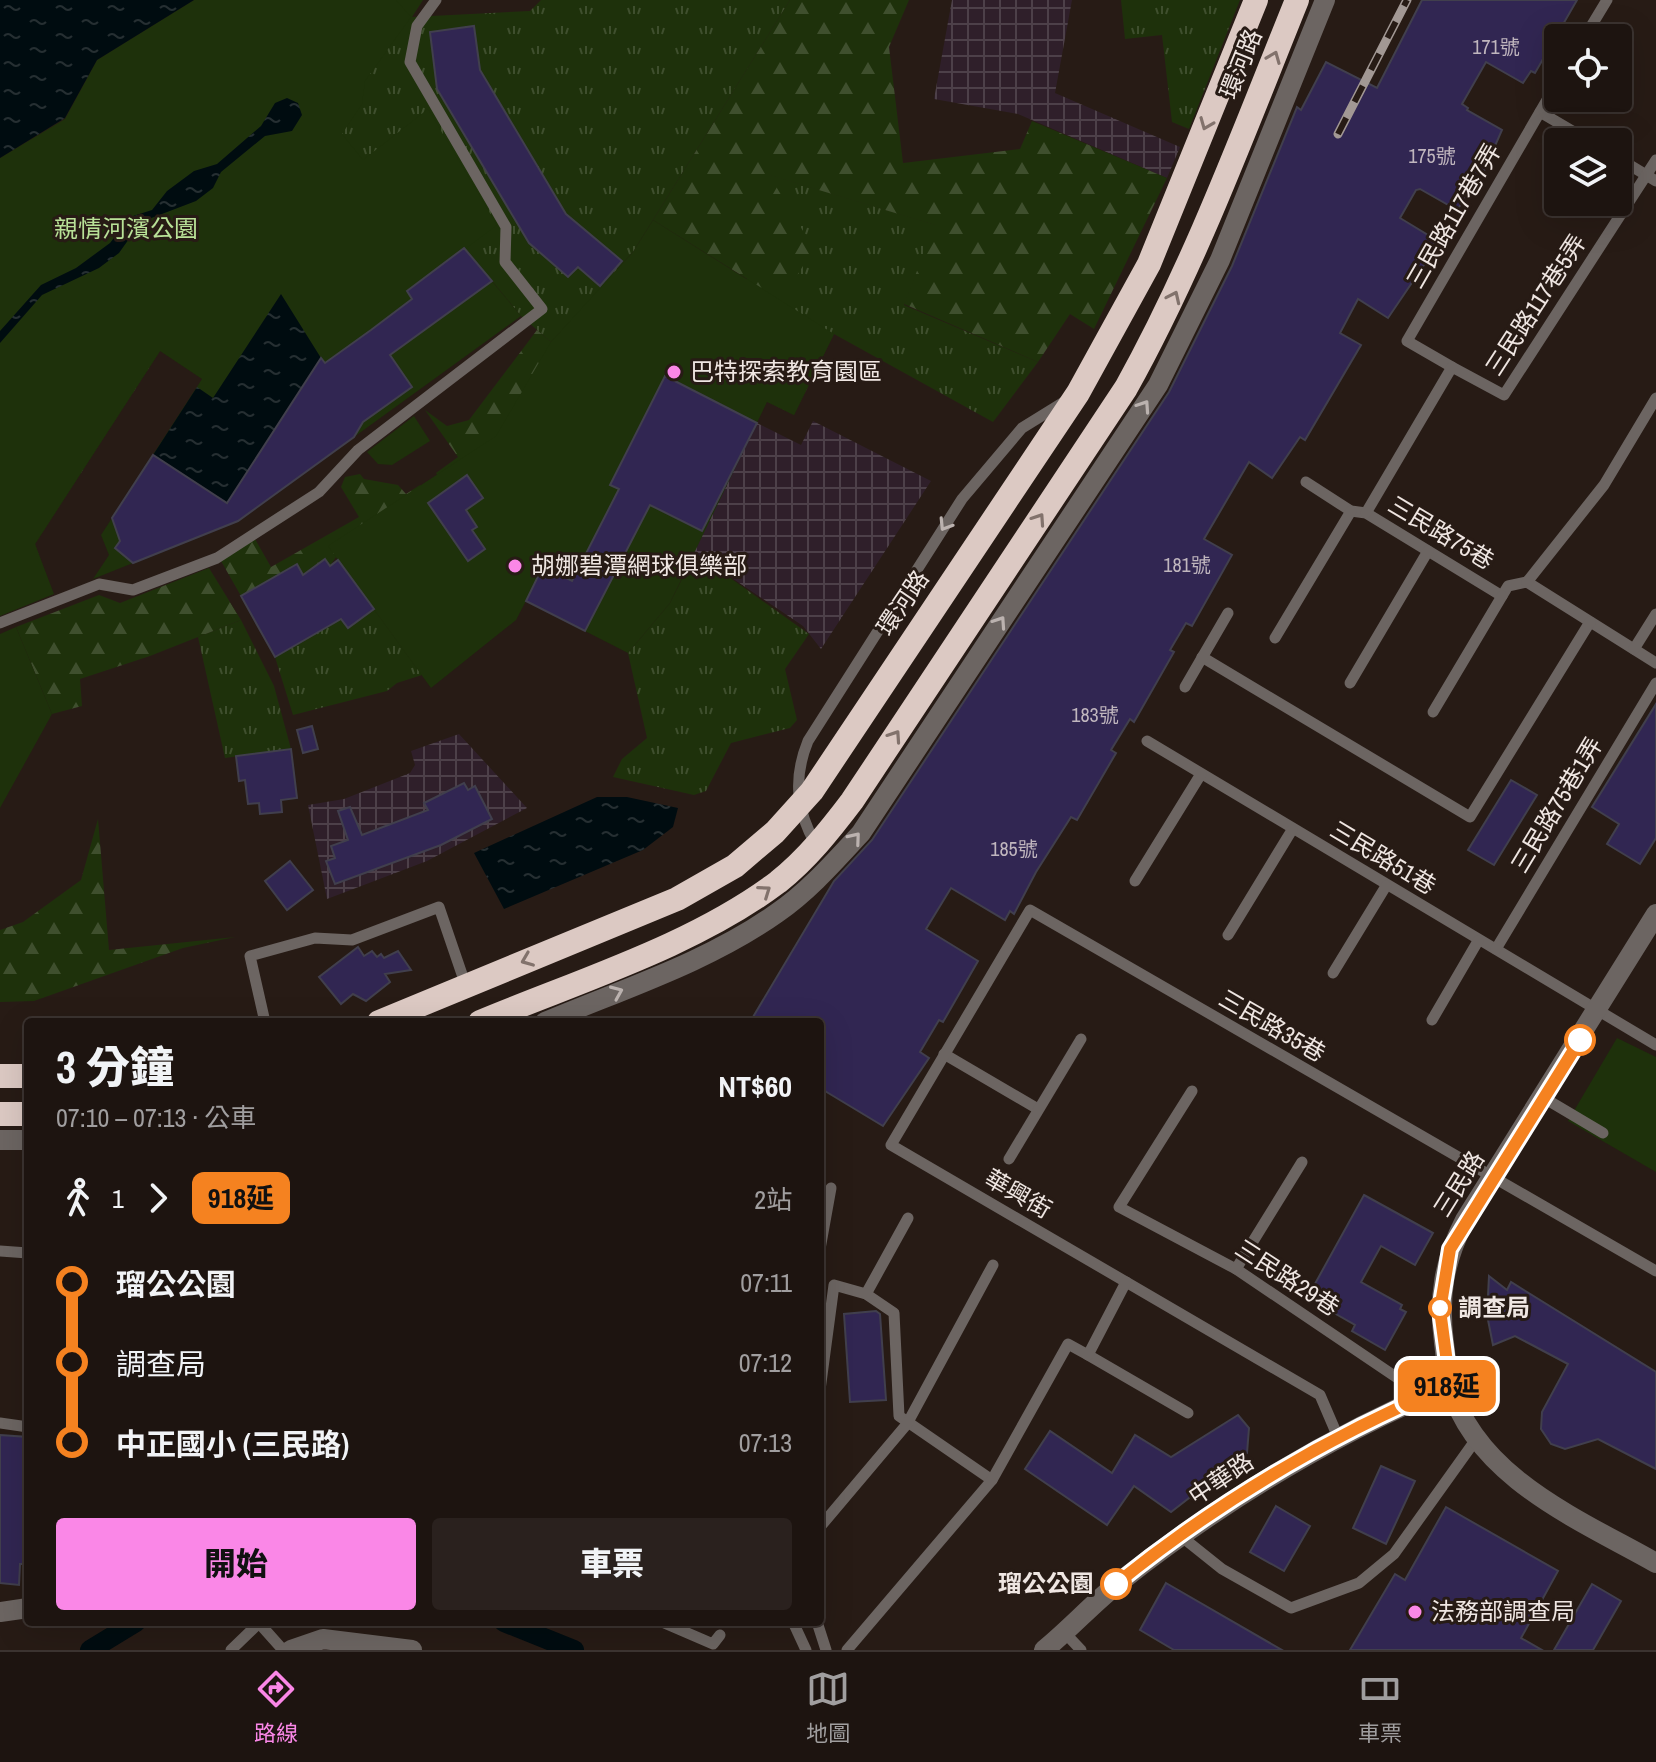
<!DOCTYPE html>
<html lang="zh-TW">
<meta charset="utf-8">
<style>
:root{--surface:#1d1410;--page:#2a211e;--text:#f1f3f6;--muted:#a09e9f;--line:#3b3330;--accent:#fa87e7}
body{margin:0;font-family:"Archivo Narrow","Noto Sans TC",sans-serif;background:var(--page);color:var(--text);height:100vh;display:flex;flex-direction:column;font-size:30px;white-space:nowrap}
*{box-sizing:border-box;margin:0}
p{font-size:26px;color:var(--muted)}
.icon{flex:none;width:44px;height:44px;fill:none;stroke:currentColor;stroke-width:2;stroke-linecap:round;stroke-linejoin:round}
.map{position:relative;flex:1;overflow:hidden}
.drawer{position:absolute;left:24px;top:1018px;width:800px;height:608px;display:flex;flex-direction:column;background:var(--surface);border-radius:8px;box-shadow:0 8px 32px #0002,0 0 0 2px var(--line)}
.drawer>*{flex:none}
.badge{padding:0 16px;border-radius:12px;font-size:28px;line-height:52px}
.controls{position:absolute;left:1544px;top:24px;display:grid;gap:16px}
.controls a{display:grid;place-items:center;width:88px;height:88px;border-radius:8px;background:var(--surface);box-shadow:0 8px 32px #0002,0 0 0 2px var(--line);font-size:40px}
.map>.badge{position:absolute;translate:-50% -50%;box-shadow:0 0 0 4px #fff}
.legs{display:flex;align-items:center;gap:12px;height:88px;padding:0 32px;font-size:26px}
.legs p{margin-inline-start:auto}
.overview{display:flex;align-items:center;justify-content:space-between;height:136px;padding:0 32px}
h1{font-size:44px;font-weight:800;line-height:60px}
.cta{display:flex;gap:16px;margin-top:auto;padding:16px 32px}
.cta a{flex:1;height:92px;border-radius:8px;background:var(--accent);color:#111;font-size:32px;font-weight:800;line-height:92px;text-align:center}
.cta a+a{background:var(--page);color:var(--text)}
ul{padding:0 32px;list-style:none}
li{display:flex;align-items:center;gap:28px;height:80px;font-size:30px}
li i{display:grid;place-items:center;width:12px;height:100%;margin:0 10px;background:currentColor}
li i::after{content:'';width:20px;height:20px;margin:-10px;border:6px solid;border-radius:50%;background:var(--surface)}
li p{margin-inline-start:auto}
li:first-child i{background:linear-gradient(#0000 50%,currentColor 0)}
li:last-child i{background:linear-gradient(currentColor 50%,#0000 0)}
.tab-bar{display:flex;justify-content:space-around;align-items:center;height:112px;border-top:2px solid var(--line);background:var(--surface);font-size:22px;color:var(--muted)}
.tab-bar a{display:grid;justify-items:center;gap:4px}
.tab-bar .selected{color:var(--accent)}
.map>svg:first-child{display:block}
.industrial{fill:url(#industrial-grid)}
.grass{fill:url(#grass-tufts)}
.forest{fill:url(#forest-firs)}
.green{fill:#1e310b}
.water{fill:url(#water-ripples)}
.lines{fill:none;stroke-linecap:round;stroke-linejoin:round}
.canal{stroke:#000c10;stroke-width:20}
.building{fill:#312652;stroke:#413f4d;stroke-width:2}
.lane{stroke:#6c6562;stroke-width:11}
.street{stroke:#6c6562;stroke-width:20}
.highway{stroke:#dcc9c3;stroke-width:24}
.rail-casing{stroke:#a29894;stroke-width:9}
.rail{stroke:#271b15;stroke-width:6;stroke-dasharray:18;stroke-linecap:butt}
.oneway{stroke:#82726c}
.oneway2{stroke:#bbb2af}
.line-1-casing{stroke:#fff;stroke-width:18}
.line-1{stroke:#f58220;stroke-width:12}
.poi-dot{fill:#fa87e7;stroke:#271b15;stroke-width:3}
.stop-1-dot{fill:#fff;stroke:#f58220;stroke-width:4}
.labels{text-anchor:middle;stroke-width:6;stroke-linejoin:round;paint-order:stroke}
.number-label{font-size:20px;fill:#c0b6be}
.street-label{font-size:24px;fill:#efe6e2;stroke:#271b15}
.park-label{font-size:24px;fill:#b8e197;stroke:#271b15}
.poi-label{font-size:24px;fill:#efe6e2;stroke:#271b15;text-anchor:start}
.stop-label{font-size:24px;font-weight:bold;fill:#efe6e2;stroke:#271b15;text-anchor:start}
</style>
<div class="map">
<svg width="1656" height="1650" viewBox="0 0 1656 1650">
<defs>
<pattern id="industrial-grid" width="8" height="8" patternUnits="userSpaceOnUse" patternTransform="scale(2)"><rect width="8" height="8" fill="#2f1f2a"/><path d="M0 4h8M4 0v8" fill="none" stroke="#4d4049"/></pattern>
<pattern id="grass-tufts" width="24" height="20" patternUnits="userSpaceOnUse" patternTransform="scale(2)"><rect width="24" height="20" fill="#1e310b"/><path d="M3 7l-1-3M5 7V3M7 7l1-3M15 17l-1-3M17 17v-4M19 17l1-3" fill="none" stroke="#3f4f2e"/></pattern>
<pattern id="forest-firs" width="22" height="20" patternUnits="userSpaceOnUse" patternTransform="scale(2)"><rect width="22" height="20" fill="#1e310b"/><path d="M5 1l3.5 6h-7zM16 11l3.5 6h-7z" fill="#3f4f2e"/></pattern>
<pattern id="water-ripples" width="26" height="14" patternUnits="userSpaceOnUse" patternTransform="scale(2)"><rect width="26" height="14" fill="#000c10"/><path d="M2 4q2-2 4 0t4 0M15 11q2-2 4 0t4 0" fill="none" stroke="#262f32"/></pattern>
</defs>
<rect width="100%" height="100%" fill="#271b15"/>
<g class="industrial">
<path d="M952 0H1072L1055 93 1180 147 1167 178 1018 114 934 99Z"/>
<path d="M813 421 931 481 821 649 803 626 692 551 757 423 801 445Z"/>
<path d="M459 734 527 808 427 861 327 899 308 805 344 799 410 773 415 765 411 751Z"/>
</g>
<g class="grass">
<path d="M356 0H423L412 17 530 11 541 0H790L633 252 551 342 521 316 465 248 160 351 35 544 39 556 0 543Z"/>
<path d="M1121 0H1240L1189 129 1172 122 1162 35 1125 39Z"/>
<path d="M767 174 936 225 904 305 1038 362 993 422 834 334 794 415 727 381Z"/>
<path d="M695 553 809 634 785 669 797 720 790 728 731 743 706 791 694 795 613 777 622 759 647 738 628 653 670 603Z"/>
<path d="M374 609 422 675 397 683 387 691 293 715 275 657 341 619 348 628Z"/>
<path d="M241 620 274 686 291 749 225 758 198 637Z"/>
</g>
<g class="forest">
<path d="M790 0H909L889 47 903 163 1020 149 1032 121 1167 178 1094 329 1070 314 1038 362 904 304 935 225 769 175 814 249 781 300 653 220Z"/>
<path d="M615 269 516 620 436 473 458 457 425 410 447 426 469 420 537 330 551 342Z"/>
<path d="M360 474 364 479 398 485 406 494 420 485 431 501 347 572 336 557 330 566 325 559 303 574 297 564 241 596 221 561 255 539 271 567 359 517 341 487 345 477Z"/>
<path d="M209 568 241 620 150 656 80 679 82 706 52 714 16 627 99 595 120 603Z"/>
<path d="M98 819 109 950 235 937 183 948 34 1001 0 1002V930L23 922 81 880Z"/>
</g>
<g class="green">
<path d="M194 0H396L411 17 365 81 362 104 342 134 363 160 428 109 497 225 465 249 521 316 238 521 93 579 109 555 101 535 202 379 160 351 35 544 54 594 0 616V158L65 119 97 60Z"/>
<path d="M653 220 834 334 794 415 767 402 670 603 628 653 526 601 516 620 431 688 328 546 496 436 551 342 633 252Z"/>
<path d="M414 416 430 441 392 465 378 464 367 452Z"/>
<path d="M16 627 52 714 0 808V634Z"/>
<path d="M1617 1038 1656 1057V1172L1568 1121Z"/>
</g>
<g class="water">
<path d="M0 0H194L97 60 65 118 0 158Z"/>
<path d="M287 98 298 103 302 115 292 131 265 136 221 172 213 188 196 201 141 222 119 253 99 268 42 295 0 343V331L41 285 76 268 110 243 130 217 152 210 167 191 194 171 217 164 261 126 275 103Z"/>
<path d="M281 294 321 358 227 503 153 455 197 387 213 398Z"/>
<path d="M597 797H627L678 808 673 827 643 850 504 909 474 853Z"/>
</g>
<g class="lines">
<g class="canal">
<path d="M504 1622 574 1650"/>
<path d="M90 1650 136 1622"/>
</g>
</g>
<g class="building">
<path d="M1422 0H1577L1535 73 1531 71 1523 83 1486 62 1462 104 1468 108 1467 110 1502 130 1484 171 1457 210 1420 189 1416 190 1400 218 1436 240 1428 259 1388 318 1358 299 1340 333 1361 345 1305 440 1300 437 1272 478 1249 462 1204 539 1232 555 1192 626 1186 623 1170 650 1174 652 1134 722 1130 719 1111 750 1116 753 1077 820 1071 817 1036 872 1014 914 1010 911 1005 920 951 888 926 929 978 961 943 1022 939 1020 920 1052 929 1058 883 1126 820 1088V1022H750L834 881 872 840 1169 392 1232 266 1297 107 1301 110 1326 62 1377 88Z"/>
<path d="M474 26 480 70 566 214 622 261 600 286 578 267 568 277 529 243 437 89 430 32Z"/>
<path d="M464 248 492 281 390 355 412 387 363 422 354 437 238 521 133 563 115 548 120 541 112 518 153 455 227 503 321 358 325 363 371 330 412 299 407 291Z"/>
<path d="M665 376 757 423 702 531 650 505 585 631 526 601 543 566 572 581 619 489 610 485Z"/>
<path d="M467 475 483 498 466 510 477 527 472 530 485 549 468 561 428 503Z"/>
<path d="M325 559 330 566 338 560 374 609 348 628 341 619 275 657 241 596 297 564 303 575Z"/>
<path d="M1656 704V838L1640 864 1607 844 1619 824 1592 807Z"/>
<path d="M312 726 318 749 303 753 297 730Z"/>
<path d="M291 749 297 798 281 800 282 812 260 814 259 803 248 804 245 780 239 781 236 756Z"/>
<path d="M1511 780 1537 795 1494 865 1468 850Z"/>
<path d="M464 783 468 790 475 786 492 819 441 845 335 884 326 861 335 858 331 846 348 840 338 811 350 807 362 835 428 810 424 803Z"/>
<path d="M290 861 313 890 287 910 265 881Z"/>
<path d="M358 947 364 956 372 951 377 957 381 954 384 958 398 951 411 970 385 974 390 982 366 1001 353 994 341 1004 319 977Z"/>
<path d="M1364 1195 1433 1233 1415 1265 1381 1246 1361 1282 1402 1305 1400 1309 1406 1312 1385 1350 1352 1331 1355 1325 1320 1305 1324 1298 1311 1291Z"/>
<path d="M1489 1276 1507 1290 1511 1282 1656 1372V1469L1598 1439 1565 1449 1551 1444 1541 1429 1542 1412 1568 1364 1515 1336 1493 1345 1487 1315Z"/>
<path d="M876 1311 880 1314 886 1400 850 1402 844 1314Z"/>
<path d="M1238 1415 1249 1428 1247 1453 1171 1512 1134 1486 1107 1525 1025 1469 1050 1431 1112 1473 1135 1435 1171 1457Z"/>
<path d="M0 1435 28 1437V1564H20L19 1585 0 1583Z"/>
<path d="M1381 1466 1415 1481 1386 1544 1353 1528Z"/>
<path d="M1276 1506 1310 1526 1284 1571 1250 1552Z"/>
<path d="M1446 1507 1558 1571 1521 1638 1542 1650H1350L1395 1574 1405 1580Z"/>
<path d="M1166 1583 1282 1650H1174L1140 1630Z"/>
<path d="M1592 1584 1621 1601 1593 1650H1554Z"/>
</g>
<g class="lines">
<g class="lane">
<path d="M1584 38 1607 0"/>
<path d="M1540 112 1591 142"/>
<path d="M1618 158 1656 181"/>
<path d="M1452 367 1407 341 1558 81"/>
<path d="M1306 482 1351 511 1366 513 1502 596 1508 586 1527 582 1656 663"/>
<path d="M1366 513 1452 367 1504 395 1656 160"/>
<path d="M1527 582 1604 485 1656 398"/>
<path d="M0 623 99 584 133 590 217 558 319 492 358 450 542 309 505 262 506 227 410 62 417 26 436 0"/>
<path d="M1275 638 1351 511"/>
<path d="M1634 649 1656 614"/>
<path d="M1202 657 1470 817 1590 622"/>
<path d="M1350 683 1428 551"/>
<path d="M1185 687 1228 613"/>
<path d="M1433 712 1502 596"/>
<path d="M1147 741 1656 1045"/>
<path d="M816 845C796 810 793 778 808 741L962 499 1022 428 1064 402"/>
<path d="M1135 881 1201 774"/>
<path d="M1228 935 1292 830"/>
<path d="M1496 949 1656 683"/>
<path d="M1333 973 1386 886"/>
<path d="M1432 1020 1478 941"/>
<path d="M265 1022 250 956 315 938 352 940 439 907 466 986"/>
<path d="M944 1054 1038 1109"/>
<path d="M1192 1091 1119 1207 1236 1269 1424 1396"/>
<path d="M1544 1098 1603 1133"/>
<path d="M1009 1159 1081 1039"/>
<path d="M820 1249 831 1188"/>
<path d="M0 1251 28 1253"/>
<path d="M1236 1269 1302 1162"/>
<path d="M866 1294 908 1218"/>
<path d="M1088 1355 1188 1413"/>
<path d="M820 1390 834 1285 866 1294 894 1313 899 1416 992 1480"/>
<path d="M0 1423 28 1427"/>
<path d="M1338 1437 1320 1395 891 1145 1030 910 1656 1271"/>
<path d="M820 1527 907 1424 993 1265"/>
<path d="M1182 1537 1222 1569 1291 1608 1359 1583 1394 1554 1477 1438"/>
<path d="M662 1622 713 1644 720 1635"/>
<path d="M793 1622 806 1650"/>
<path d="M817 1622 826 1650"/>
<path d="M259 1623 283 1650"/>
<path d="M1065 1633 1081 1650"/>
<path d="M231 1650 260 1622"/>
<path d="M847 1650 992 1480 1068 1344 1088 1355 1126 1282"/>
</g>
<g class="street">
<path d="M1656 914 1465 1220C1444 1261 1438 1296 1444 1343 1446 1356 1446 1372 1450 1385 1475 1477 1580 1520 1656 1563"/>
<path d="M545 1022C623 989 708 962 777 913 809 891 835 861 861 833L1158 385 1220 260 1325 0"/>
<path d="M0 1140H28"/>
<path d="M0 1612 28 1608"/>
<path d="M291 1650 323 1639 412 1650"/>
<path d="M1044 1650C1071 1628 1094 1602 1121 1581 1221 1502 1332 1435 1450 1385"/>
</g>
<g class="highway">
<path d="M379 1022 677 899 735 866 775 832 812 791 1078 393 1149 264 1256 0"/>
<path d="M480 1022C578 981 693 946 778 882 807 859 830 830 852 801L1126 388C1195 264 1244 131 1297 0"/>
<path d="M0 1076H28"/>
<path d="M0 1114H28"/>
</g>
<g class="rail-casing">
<path id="rail" d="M1338 134 1407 0"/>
</g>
<use href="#rail" class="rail"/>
</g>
<defs><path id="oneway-chevron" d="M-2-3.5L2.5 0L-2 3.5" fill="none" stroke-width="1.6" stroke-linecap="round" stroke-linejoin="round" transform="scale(2)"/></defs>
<g class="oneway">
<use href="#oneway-chevron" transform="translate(1274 57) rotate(-68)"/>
<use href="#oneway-chevron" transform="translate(1206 124) rotate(112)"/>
<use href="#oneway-chevron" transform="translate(1174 297) rotate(-65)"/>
<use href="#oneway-chevron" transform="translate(1039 519) rotate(-56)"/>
<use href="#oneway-chevron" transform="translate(895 736) rotate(-56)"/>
<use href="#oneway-chevron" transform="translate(765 891) rotate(-35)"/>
<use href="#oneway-chevron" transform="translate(527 960) rotate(158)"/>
</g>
<g class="oneway2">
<use href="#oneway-chevron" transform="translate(1144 406) rotate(-56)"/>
<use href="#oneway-chevron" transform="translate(945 525) rotate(122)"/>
<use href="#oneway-chevron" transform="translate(1000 622) rotate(-56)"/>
<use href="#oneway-chevron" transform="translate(855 838) rotate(-50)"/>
<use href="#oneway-chevron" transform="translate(617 992) rotate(-23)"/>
</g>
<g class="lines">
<g class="line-1-casing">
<path id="line-1" d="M1116 1584C1216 1503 1331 1435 1450 1385L1440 1310 1450 1249 1580 1040"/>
</g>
<use href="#line-1" class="line-1"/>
</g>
<g class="poi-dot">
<circle cx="674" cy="372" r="8"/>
<circle cx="515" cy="566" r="8"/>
<circle cx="1415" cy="1612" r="8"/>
</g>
<g class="stop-1-dot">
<circle cx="1580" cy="1040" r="14"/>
<circle cx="1440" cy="1308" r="10"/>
<circle cx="1116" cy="1584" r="14"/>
</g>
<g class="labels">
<g class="number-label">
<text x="1496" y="54">171號</text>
<text x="1432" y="163">175號</text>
<text x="1187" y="572">181號</text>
<text x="1095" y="722">183號</text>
<text x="1014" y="856">185號</text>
</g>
<g class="street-label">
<text transform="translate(1241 64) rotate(-68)" y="8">環河路</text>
<text transform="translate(1454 216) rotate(-60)" y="8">三民路117巷7弄</text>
<text transform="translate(1536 305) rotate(-57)" y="8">三民路117巷5弄</text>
<text transform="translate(1441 533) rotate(31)" y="8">三民路75巷</text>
<text transform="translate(903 603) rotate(-56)" y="8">環河路</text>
<text transform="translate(1557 805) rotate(-59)" y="8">三民路75巷1弄</text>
<text transform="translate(1383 858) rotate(31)" y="8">三民路51巷</text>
<text transform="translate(1272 1026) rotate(30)" y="8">三民路35巷</text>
<text transform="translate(1459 1184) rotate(-58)" y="8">三民路</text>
<text transform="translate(1018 1194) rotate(30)" y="8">華興街</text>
<text transform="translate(1287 1278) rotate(33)" y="8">三民路29巷</text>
<text transform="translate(1221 1479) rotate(-34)" y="8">中華路</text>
</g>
<g class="park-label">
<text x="126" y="237">親情河濱公園</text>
</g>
<g class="poi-label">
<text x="690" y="380">巴特探索教育園區</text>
<text x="531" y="574">胡娜碧潭網球俱樂部</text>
<text x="1431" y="1620">法務部調查局</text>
</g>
<g class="stop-label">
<text x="1458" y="1316">調查局</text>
<text x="1094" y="1592" text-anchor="end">瑠公公園</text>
</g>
</g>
</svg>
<div class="controls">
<a><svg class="icon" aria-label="locate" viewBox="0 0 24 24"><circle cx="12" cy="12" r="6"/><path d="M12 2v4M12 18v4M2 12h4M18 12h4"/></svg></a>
<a><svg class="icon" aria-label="layers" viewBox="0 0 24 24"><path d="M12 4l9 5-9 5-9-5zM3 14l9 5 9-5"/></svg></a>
</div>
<b class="badge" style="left:1447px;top:1386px;background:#f58220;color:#111">918延</b>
<section class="drawer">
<div class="overview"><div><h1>3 分鐘</h1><p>07:10 – 07:13 · 公車</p></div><b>NT$60</b></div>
<div class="legs"><svg class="icon" aria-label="walk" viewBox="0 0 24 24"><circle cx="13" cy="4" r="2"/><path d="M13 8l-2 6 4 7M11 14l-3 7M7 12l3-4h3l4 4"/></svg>1<svg class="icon" aria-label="forward" viewBox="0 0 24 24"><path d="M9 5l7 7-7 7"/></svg><b class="badge" style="background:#f58220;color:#111">918延</b><p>2站</p></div>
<ul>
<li><i style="color:#f58220"></i><b>瑠公公園</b><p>07:11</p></li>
<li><i style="color:#f58220"></i><span>調查局</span><p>07:12</p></li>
<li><i style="color:#f58220"></i><b>中正國小 (三民路)</b><p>07:13</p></li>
</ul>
<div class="cta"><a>開始</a><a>車票</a></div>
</section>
</div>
<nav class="tab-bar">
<a class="selected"><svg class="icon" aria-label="directions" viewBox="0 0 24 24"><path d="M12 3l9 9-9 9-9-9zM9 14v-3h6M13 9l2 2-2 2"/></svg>路線</a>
<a><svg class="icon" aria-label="map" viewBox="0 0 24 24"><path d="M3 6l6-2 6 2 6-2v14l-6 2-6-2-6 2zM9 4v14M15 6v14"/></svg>地圖</a>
<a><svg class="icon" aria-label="tickets" viewBox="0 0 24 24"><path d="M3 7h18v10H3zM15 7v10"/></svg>車票</a>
</nav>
